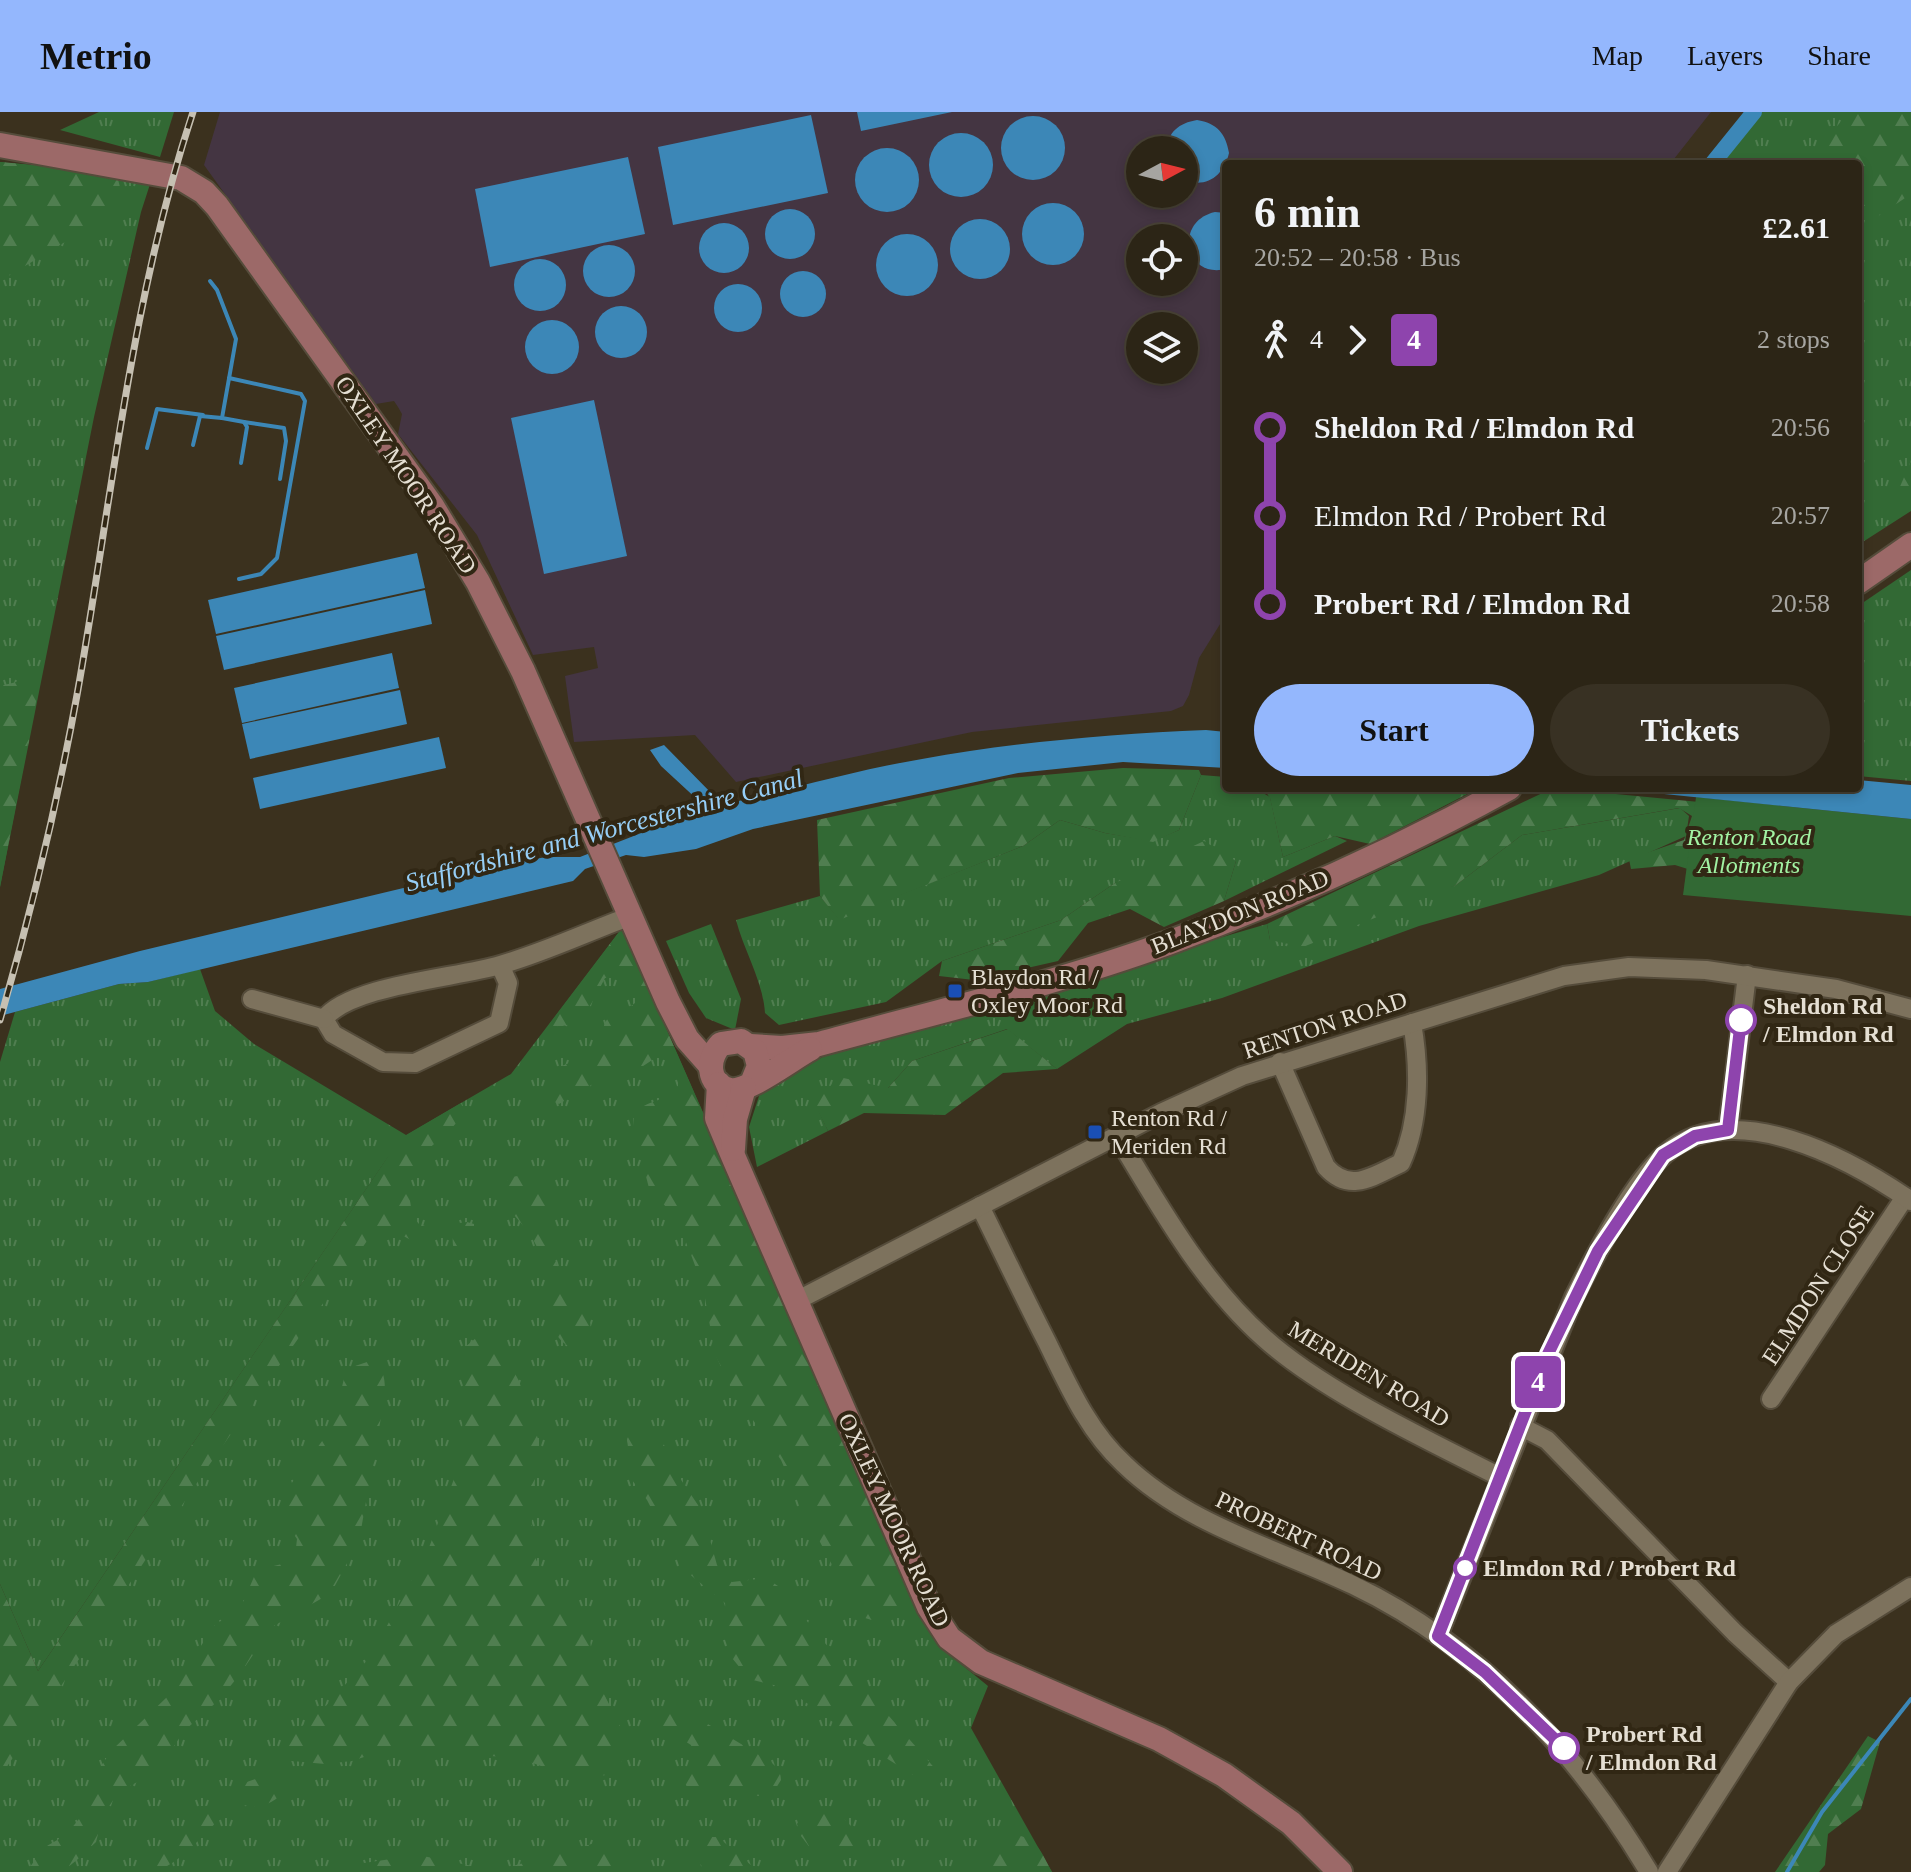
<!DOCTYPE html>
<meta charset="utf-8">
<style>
:root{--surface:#2c2516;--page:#383123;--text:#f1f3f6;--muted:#a6a5a1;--line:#484235;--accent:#94b7fd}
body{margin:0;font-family:"Times New Roman",serif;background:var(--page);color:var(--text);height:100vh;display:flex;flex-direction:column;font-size:30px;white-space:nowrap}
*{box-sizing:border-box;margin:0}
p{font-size:26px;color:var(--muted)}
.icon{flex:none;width:44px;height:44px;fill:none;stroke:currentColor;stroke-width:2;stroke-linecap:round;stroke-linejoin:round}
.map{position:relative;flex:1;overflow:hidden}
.sheet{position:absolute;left:1222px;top:48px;width:640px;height:632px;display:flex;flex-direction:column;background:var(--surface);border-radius:8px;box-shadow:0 4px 12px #0003,0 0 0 2px var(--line)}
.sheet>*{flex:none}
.badge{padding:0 16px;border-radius:6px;font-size:28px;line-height:52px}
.needle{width:52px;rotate:83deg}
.buttons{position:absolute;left:1126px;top:24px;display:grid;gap:16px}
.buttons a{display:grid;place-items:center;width:72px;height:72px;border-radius:50%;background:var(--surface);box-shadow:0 4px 12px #0003,0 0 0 2px var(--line);font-size:40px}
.map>.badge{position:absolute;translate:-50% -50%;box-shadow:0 0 0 4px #fff}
.legs{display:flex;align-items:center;gap:12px;height:88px;padding:0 32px;font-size:26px}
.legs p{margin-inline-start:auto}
.summary{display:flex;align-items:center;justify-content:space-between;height:136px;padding:0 32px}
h1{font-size:44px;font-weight:800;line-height:60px}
.cta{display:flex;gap:16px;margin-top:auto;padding:16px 32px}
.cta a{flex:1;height:92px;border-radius:48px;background:var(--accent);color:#111;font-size:32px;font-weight:800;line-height:92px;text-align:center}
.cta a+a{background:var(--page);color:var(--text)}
ul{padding:0 32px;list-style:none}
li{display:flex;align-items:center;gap:28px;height:88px;font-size:30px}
li i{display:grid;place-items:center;width:12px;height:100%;margin:0 10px;background:currentColor}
li i::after{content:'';width:20px;height:20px;margin:-10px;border:6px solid;border-radius:50%;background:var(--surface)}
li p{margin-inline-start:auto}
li:first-child i{background:linear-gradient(#0000 50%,currentColor 0)}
li:last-child i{background:linear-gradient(currentColor 50%,#0000 0)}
header{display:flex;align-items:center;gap:48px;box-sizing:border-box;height:112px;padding:0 40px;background:var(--accent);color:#111}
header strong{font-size:38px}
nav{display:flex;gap:44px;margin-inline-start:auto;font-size:28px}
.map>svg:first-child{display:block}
.industrial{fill:#443542;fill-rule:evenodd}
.grass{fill:url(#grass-tufts)}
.forest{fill:url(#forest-firs)}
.garden{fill:#326934}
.water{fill:#3c87b7}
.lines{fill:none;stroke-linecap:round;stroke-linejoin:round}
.stream{stroke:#3c87b7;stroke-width:4}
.canal{stroke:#3c87b7;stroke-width:16}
.street-casing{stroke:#554c3b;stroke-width:22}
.secondary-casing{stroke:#554c3b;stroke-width:28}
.street{stroke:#7d725d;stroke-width:18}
.secondary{stroke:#9c6968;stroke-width:24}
.rail-casing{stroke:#c6c0b2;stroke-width:7}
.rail{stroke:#312714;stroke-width:4;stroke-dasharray:12;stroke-linecap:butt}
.line-1-casing{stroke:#fff;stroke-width:18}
.line-1{stroke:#8e44ad;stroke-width:12}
.transit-dot{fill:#1a4fb4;stroke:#312714;stroke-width:3}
.stop-1-dot{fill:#fff;stroke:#8e44ad;stroke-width:4}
.labels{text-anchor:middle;stroke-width:8;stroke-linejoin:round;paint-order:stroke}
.street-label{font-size:24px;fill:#e5dfd3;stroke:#312714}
.park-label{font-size:24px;font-style:italic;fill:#a2f3a3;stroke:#312714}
.poi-label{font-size:24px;fill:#e5dfd3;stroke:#312714;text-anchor:start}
.stop-label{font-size:24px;font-weight:bold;fill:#e5dfd3;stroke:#312714;text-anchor:start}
.water-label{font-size:26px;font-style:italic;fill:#96cef6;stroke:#312714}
</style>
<header>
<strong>Metrio</strong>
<nav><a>Map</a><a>Layers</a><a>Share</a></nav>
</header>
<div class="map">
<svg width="1911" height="1760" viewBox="0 0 1911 1760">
<defs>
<pattern id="grass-tufts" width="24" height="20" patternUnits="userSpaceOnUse" patternTransform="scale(2)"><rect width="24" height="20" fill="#326934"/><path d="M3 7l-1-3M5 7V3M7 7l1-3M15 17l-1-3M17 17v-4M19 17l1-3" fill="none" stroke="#507e50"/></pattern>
<pattern id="forest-firs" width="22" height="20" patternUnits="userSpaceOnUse" patternTransform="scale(2)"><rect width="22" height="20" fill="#326934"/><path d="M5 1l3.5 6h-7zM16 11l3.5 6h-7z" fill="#507e50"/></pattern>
</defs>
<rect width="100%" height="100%" fill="#3b311e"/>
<path class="industrial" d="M220 0H1711L1670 52H1226V407L1223 427 1226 484 1222 509 1199 546 1189 583 1183 594 1171 599 972 620 736 670 695 623 574 630 565 564 598 556 594 535 533 543 477 423 398 322 402 302 398 295 394 289 376 292 204 53ZM1140 38H1184V82H1140ZM1140 126H1184V170H1140ZM1140 214H1184V258H1140Z"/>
<g class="grass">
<path d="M99 0H174L160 45 60 18Z"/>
<path d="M1762 0H1911V399L1858 433V52H1719Z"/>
<path d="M0 50 152 66 141 100 94 305 0 775Z"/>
<path d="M1911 458V669L1858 664V494Z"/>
<path d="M1201 663 1226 665V676H1254L1270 685 1283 745 1335 724 1347 729 1224 789 1236 749 1115 771 1061 808 942 849 886 890 779 913 765 901C763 869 744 839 736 808L820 784 839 807 1023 734 1060 708 1105 721 1153 729 1179 718Z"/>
<path d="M1680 696 1689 704 1686 724 1599 763 1419 814 1222 886 1127 912 1057 957 1007 917 912 949 888 976 815 991 828 1019 757 1055 749 1015 760 981 833 939 1267 812 1270 828 1456 773 1522 723Z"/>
<path d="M711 812 741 887 735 918 706 906 689 881 666 829Z"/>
<path d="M622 816 931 1520 956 1548 988 1574 971 1616 1052 1760H0V1645L390 1042 38 1559 0 1472V950L15 900 119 872 148 870 200 857 215 899 254 932 406 1023 511 962Z"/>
</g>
<g class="forest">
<path d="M1824 0H1911V82L1868 111 1858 96V52L1829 51 1827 27 1842 8Z"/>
<path d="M0 50 116 60 125 94 0 169Z"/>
<path d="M1911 349V396L1895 402 1896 384Z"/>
<path d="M41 564 0 775V574Z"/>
<path d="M1123 656 1199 658 1201 663 1179 718 1153 730 1105 721 1060 708 1023 734 839 808 820 784 817 708 1009 666Z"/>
<path d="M1263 676H1479L1370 732 1335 724 1283 745 1270 686Z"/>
<path d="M1553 676 1720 692 1691 758 1675 753 1631 757 1629 747 1684 728 1692 704 1679 696 1522 723 1456 773 1303 835 1270 828 1267 812Z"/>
<path d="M1204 729 1236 749 1224 789 1164 815 1130 797 1088 811 1058 849 974 868 939 864 942 849 1061 808 1115 771Z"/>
<path d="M622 816 911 1475 897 1504 875 1509 865 1506 849 1485 800 1392 781 1348 732 1278 715 1242 703 1175 690 1140 676 1106 649 1076 633 1014 634 1001C646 989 664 989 678 978V966L670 946 660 943 640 956 615 959 559 992 551 988 545 978 556 956 602 939C601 892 614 911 637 889 636 869 625 862 605 866 591 892 582 919 548 914Z"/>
<path d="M1008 917 1057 957 1003 961 945 1003 864 1001 828 1019 814 991 839 965 888 976 912 949Z"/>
<path d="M461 991 464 1000C438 1043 397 1035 413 1105L419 1112 431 1116 433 1124 429 1132 420 1133 396 1120 374 1119 207 1356 0 1665V1472L38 1559 400 1027Z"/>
<path d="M518 1064 542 1075C552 1102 547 1134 560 1160 571 1182 603 1201 585 1230 573 1236 568 1237 559 1226 553 1218 544 1153 537 1135 529 1117 515 1106 504 1090V1072L510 1065Z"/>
<path d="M467 1110 474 1112V1138L464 1145 455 1141C451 1129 452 1121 459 1111Z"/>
<path d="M476 1226 498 1231 519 1269 538 1327 530 1434 551 1481 577 1505 590 1526 593 1560 629 1632 621 1650 606 1663 587 1666 565 1663 522 1647 438 1639 376 1641 352 1649 325 1652 281 1648 282 1631 325 1595 371 1544 430 1433 455 1364 462 1328 464 1236Z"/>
<path d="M370 1249C385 1257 385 1266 385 1283L359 1429 331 1481 272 1515 240 1562 220 1587 184 1619 158 1658 118 1681 103 1703 96 1730 78 1747 62 1760H26L45 1735 66 1723 79 1707 94 1677 97 1660 111 1639 166 1586 215 1513 241 1495 257 1458 282 1452 295 1444 297 1427C286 1411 282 1398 286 1379L333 1314 345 1262 355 1254Z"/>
<path d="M642 1315 653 1317 663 1329 669 1350 702 1399 717 1453 724 1466 732 1470 766 1466 781 1476 817 1522 938 1660 943 1668 938 1674 929 1673 859 1629 786 1576 749 1567 728 1541 725 1491 682 1456 647 1388 632 1368 627 1327 632 1318Z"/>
<path d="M681 1596 771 1650 780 1659 781 1668 771 1684C755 1686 742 1679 726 1679 711 1679 704 1687 689 1679L685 1671 694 1646 691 1633C675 1622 659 1625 644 1613L648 1600Z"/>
<path d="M1868 1624 1880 1630 1861 1697 1828 1722 1825 1753 1819 1760H1775Z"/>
<path d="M269 1662 284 1665 286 1678C275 1691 256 1700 240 1691L238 1686 244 1671Z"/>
<path d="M217 1693 222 1698 220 1706C204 1723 172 1760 148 1760L145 1750 205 1694Z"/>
<path d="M825 1695 836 1699 856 1719V1734L842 1743 814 1741 801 1724 797 1712 803 1701Z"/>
<path d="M1014 1723C1037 1724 1042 1742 1052 1760H973C990 1750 996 1730 1014 1723Z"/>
<path d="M705 1725H718L759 1760H706L695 1745V1733Z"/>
<path d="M595 1731H613L625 1737 629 1746 624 1758 336 1760 357 1752 418 1743 482 1756 509 1755Z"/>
</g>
<path class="garden" d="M1696 685 1911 707V804L1683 783Z"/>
<g class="water">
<path d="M857 0H952L861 19Z"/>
<path d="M811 3 828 81 673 113 658 35Z"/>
<circle cx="1033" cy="36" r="32"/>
<path d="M1197 8C1217 11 1226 22 1229 41 1224 63 1207 77 1184 68V38H1166C1168 20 1179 11 1197 8Z"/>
<circle cx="961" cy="53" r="32"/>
<circle cx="887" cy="68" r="32"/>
<path d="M628 45 645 122 490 155 475 77Z"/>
<circle cx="1053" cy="122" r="31"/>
<circle cx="790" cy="122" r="25"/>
<path d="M1215 100 1226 101V157C1184 167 1174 109 1215 100Z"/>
<circle cx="980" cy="137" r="30"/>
<circle cx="724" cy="136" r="25"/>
<circle cx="907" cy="153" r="31"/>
<circle cx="609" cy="159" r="26"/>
<circle cx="540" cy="173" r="26"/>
<circle cx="803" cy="182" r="23"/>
<circle cx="738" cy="196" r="24"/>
<circle cx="621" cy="220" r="26"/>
<circle cx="552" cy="235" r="27"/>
<path d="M594 288 627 444 544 462 511 306Z"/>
<path d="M417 441 425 476 216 522 208 488Z"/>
<path d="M425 478 432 512 224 558 216 524Z"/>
<path d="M392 541 399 576 242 611 234 576Z"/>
<path d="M400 578 407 612 250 647 242 612Z"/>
<path d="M1206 618 1226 620V656L1123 650 1018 661 753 717 696 737 644 745 626 743 585 757 573 769 148 870 119 872 0 904V877L140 839 487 756 546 745H580L700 698V690L661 654 650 638 664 633 717 687 726 692C792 677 856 658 922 647 1016 630 1111 622 1206 618Z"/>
<path d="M439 625 446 656 260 697 253 666Z"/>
<path d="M1858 668 1911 673V707L1605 676H1858Z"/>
</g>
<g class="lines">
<g class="stream">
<path d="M210 169 217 178 236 227 222 306 244 310 247 315 241 351"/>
<path d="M229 266 301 282 305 289 277 446 261 462 239 467"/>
<path d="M244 310 284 316 286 329 280 367"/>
<path d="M193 333 200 304 222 306"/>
<path d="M147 336 157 297 203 303"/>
<path d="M1787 1760 1822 1700 1911 1587"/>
</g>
<path class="canal" d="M1712 52 1754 0"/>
<g class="street-casing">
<g id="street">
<path d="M500 853 508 871 499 911 415 951 383 950 333 922 324 907C350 873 457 866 500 853 543 841 585 821 628 805"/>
<path d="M252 887 324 907"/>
<path d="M1280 950 1326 1055C1350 1082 1373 1064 1401 1051 1420 1009 1420 956 1412 911"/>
<path d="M1728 1018 1747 863"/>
<path d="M1117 1024C1159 1094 1203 1172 1264 1226 1324 1280 1428 1328 1500 1365"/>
<path d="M980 1094C1002 1139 1024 1185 1047 1230 1068 1273 1088 1319 1124 1352 1187 1413 1276 1436 1353 1473 1482 1535 1577 1640 1649 1760"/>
<path d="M796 1189 1161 1001 1242 964 1564 864 1629 855 1706 858 1836 877 1911 897"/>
<path d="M1771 1287 1905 1085"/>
<path d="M1520 1314 1547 1328 1735 1521 1789 1570"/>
<path d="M1438 1524 1574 1185C1595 1144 1631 1072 1665 1042 1733 983 1850 1047 1911 1089"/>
<path d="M1667 1760 1789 1570 1836 1522 1911 1475"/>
</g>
</g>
<g class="secondary-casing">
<g id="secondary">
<path d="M0 33 181 66 204 80 217 94 432 394 478 470 523 559 668 890 687 927 710 953"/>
<path d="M1858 470 1911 433"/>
<path d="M750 934 782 936 819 932C936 900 1055 872 1168 831 1285 788 1400 736 1509 676"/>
<path d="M752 971 759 954 755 939 741 929 721 932C707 946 706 973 730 978 747 981 793 946 810 937"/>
<path d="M719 972 717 1006 733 1044 929 1495 949 1526 981 1550 1159 1627 1224 1663 1291 1711 1340 1760"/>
<path d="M733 1037 735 1007 744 976"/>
</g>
</g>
<use href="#street" class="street"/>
<use href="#secondary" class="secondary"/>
<g class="rail-casing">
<path id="rail" d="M0 908C31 801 57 693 77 583 112 388 130 190 193 0"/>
</g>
<use href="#rail" class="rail"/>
</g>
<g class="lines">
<g class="line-1-casing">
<path id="line-1" d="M1564 1636 1485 1560 1438 1524 1548 1242 1598 1139 1663 1043 1695 1024 1728 1018 1741 908"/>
</g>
<use href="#line-1" class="line-1"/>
</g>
<g class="transit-dot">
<rect x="947" y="871" width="16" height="16" rx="4"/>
<rect x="1087" y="1012" width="16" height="16" rx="4"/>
</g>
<g class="stop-1-dot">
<circle cx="1741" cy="908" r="14"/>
<circle cx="1465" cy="1456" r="10"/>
<circle cx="1564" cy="1636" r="14"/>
</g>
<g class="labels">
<g class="street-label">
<text transform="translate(406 363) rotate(56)" y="8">OXLEY MOOR ROAD</text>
<text transform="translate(1240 800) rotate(-22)" y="8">BLAYDON ROAD</text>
<text transform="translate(1325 913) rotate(-18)" y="8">RENTON ROAD</text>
<text transform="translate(1818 1173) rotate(-57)" y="8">ELMDON CLOSE</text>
<text transform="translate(1369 1262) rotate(31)" y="8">MERIDEN ROAD</text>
<text transform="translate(894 1408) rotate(65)" y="8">OXLEY MOOR ROAD</text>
<text transform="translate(1299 1424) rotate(25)" y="8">PROBERT ROAD</text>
</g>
<g class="park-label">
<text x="1749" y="733">Renton Road<tspan x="1749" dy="28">Allotments</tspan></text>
</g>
<g class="poi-label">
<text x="971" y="873">Blaydon Rd /<tspan x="971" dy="28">Oxley Moor Rd</tspan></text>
<text x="1111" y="1014">Renton Rd /<tspan x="1111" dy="28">Meriden Rd</tspan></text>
</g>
<g class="stop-label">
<text x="1763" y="902">Sheldon Rd<tspan x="1763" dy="28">/ Elmdon Rd</tspan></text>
<text x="1483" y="1464">Elmdon Rd / Probert Rd</text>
<text x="1586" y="1630">Probert Rd<tspan x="1586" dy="28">/ Elmdon Rd</tspan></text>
</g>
<g class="water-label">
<text transform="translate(604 718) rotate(-15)" y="9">Staffordshire and Worcestershire Canal</text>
</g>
</g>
</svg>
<div class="buttons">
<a><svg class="needle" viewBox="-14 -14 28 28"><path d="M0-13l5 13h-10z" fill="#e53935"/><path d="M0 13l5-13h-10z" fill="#a6a5a1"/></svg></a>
<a><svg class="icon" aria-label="locate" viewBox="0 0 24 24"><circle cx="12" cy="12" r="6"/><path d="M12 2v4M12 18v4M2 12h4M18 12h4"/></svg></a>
<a><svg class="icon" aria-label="layers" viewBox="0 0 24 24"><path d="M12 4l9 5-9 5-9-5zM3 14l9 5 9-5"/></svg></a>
</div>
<b class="badge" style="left:1538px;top:1270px;background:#8e44ad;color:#fff">4</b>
<section class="sheet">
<div class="summary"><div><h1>6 min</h1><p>20:52 – 20:58 · Bus</p></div><b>£2.61</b></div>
<div class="legs"><svg class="icon" aria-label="walk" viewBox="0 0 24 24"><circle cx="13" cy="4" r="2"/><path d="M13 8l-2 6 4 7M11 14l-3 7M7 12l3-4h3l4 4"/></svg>4<svg class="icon" aria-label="forward" viewBox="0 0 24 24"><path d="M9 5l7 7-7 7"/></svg><b class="badge" style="background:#8e44ad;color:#fff">4</b><p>2 stops</p></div>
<ul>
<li><i style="color:#8e44ad"></i><b>Sheldon Rd / Elmdon Rd</b><p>20:56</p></li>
<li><i style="color:#8e44ad"></i><span>Elmdon Rd / Probert Rd</span><p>20:57</p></li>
<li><i style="color:#8e44ad"></i><b>Probert Rd / Elmdon Rd</b><p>20:58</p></li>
</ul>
<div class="cta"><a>Start</a><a>Tickets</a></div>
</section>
</div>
